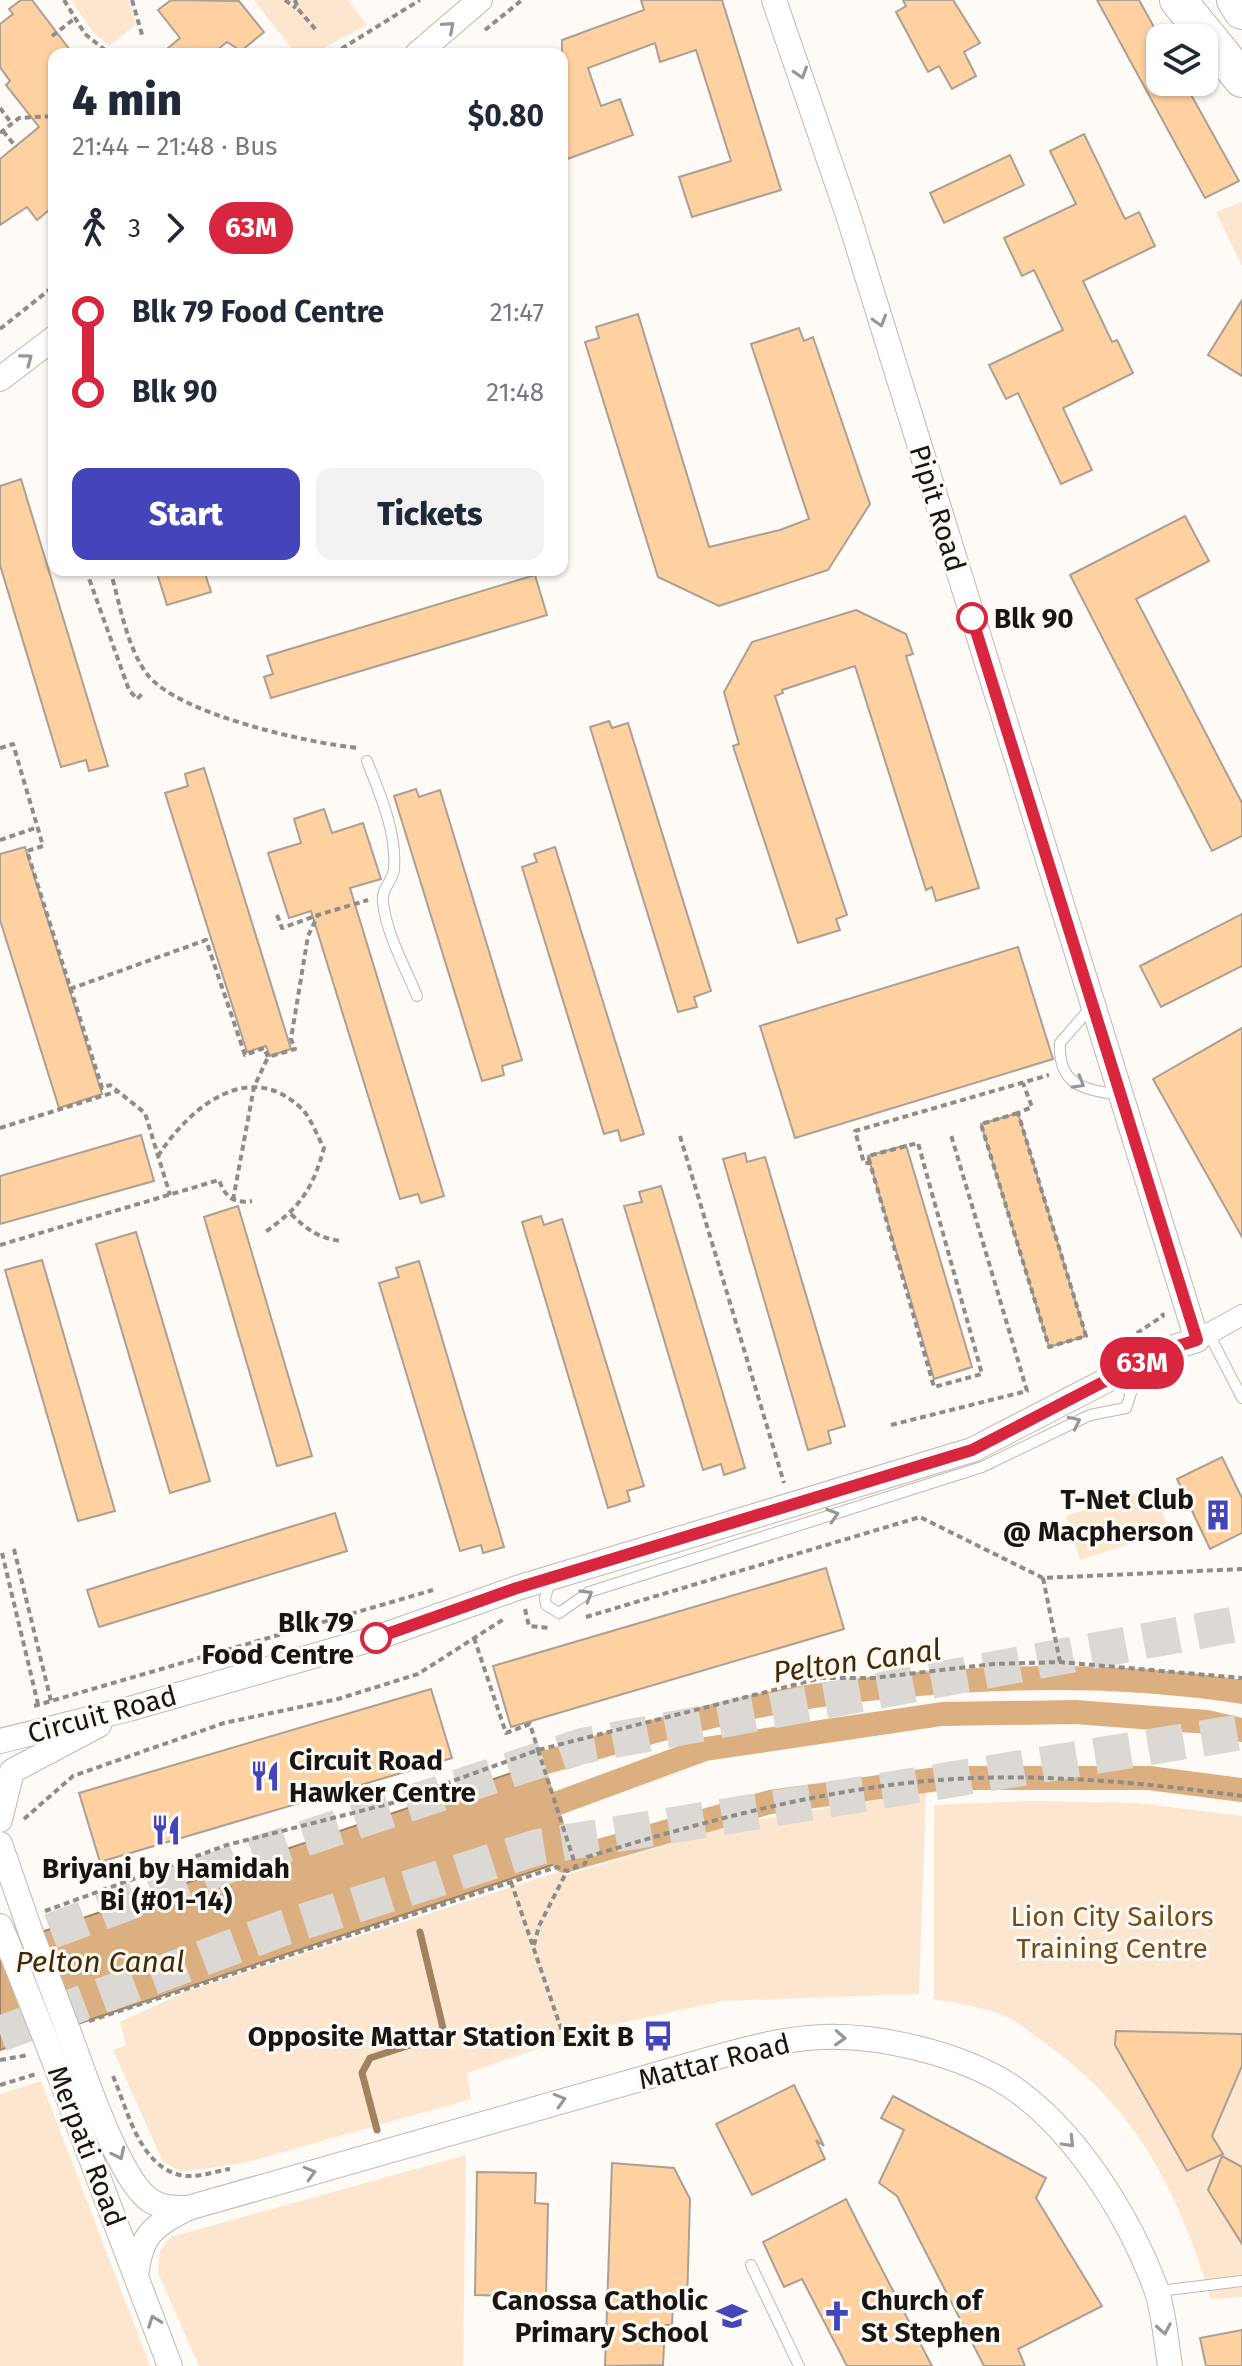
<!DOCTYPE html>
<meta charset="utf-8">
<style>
:root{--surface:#fff;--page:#f2f2f3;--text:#1f2937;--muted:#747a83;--accent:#4545bb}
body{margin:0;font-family:"Fira Sans",sans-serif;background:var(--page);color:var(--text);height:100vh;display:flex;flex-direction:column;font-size:30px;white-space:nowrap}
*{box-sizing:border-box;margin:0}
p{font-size:26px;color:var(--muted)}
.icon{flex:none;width:44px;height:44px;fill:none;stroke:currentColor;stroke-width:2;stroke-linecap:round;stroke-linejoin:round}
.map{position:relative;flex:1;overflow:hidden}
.details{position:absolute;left:48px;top:48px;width:520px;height:528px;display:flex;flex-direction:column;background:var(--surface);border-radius:16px;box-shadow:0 2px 6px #0004}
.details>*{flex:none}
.badge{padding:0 16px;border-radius:26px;font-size:28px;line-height:52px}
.tools{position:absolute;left:1146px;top:24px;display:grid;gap:16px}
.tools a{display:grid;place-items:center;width:72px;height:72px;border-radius:16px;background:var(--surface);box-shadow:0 2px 6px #0004;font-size:40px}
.map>.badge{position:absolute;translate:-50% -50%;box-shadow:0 0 0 4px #fff}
.legs{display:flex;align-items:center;gap:12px;height:88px;padding:0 24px;font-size:26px}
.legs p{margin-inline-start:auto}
.head{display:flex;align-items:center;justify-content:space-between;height:136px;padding:0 24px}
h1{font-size:44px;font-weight:800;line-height:60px}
.cta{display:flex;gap:16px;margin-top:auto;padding:16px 24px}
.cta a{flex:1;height:92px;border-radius:16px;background:var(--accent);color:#fff;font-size:32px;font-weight:800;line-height:92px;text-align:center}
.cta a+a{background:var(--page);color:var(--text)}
ul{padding:0 24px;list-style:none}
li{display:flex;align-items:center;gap:28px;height:80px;font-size:30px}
li i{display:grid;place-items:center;width:12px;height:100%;margin:0 10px;background:currentColor}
li i::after{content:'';width:20px;height:20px;margin:-10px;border:6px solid;border-radius:50%;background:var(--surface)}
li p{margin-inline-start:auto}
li:first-child i{background:linear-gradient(#0000 50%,currentColor 0)}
li:last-child i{background:linear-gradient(currentColor 50%,#0000 0)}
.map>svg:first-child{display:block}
.green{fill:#fde6d0}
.water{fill:#dcaf81;stroke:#a28160;stroke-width:2}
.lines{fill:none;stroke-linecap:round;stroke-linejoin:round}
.stream{stroke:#a28160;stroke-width:7}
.canal{stroke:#dcaf81;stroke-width:24}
.building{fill:#ffd1a1;stroke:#aaa096;stroke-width:2}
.motorway-tunnel{stroke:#dcd8d3;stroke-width:36;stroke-dasharray:36 18;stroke-linecap:butt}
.service-casing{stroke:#c1b7ad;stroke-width:12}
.minor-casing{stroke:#c1b7ad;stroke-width:22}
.tertiary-casing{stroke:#c1b7ad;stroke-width:26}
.motorway-casing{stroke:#c1b7ad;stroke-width:38}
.path{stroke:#908c88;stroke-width:4;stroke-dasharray:6 4;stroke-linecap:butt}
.service{stroke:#fff;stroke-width:10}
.minor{stroke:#fff;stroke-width:20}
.tertiary{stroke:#fff;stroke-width:24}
.motorway{stroke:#fff;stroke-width:36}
.tertiary-bridge-casing{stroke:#c1b7ad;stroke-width:26;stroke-linecap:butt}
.path-bridge{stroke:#908c88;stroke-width:4;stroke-dasharray:6 4;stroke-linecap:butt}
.tertiary-bridge{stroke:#fff;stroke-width:24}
.oneway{stroke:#989694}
.line-1-casing{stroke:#fff;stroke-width:18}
.line-1{stroke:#d7263d;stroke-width:12}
.stop-1-dot{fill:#fff;stroke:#d7263d;stroke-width:4}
.labels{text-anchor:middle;stroke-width:6;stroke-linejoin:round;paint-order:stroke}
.street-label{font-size:28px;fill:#191512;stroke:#fefaf5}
.stop-label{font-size:28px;font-weight:bold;fill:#191512;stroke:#fefaf5;text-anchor:start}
.poi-label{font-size:28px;font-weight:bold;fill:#191512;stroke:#fefaf5;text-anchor:end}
.park-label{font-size:28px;fill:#774c16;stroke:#fefaf5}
.water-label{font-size:30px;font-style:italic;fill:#462802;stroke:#fefaf5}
</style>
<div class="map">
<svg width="1242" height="2366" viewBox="0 0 1242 2366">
<rect width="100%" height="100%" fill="#fefaf5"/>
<g class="green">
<path d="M71 0H128L136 24 109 46 92 31Z"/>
<path d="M254 0H348L367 25 312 54H296Z"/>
<path d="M1242 202V266L1216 212Z"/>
<path d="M1154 1487 1169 1531 1080 1560 1066 1516Z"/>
<path d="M926 1791 919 1994 723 2001 602 2027 467 2073 471 2099 244 2163 182 2172 163 2162 113 2050 126 2045 120 2022 185 1992 558 1872 566 1875 744 1822Z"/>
<path d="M1031 1801 1137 1803 1242 1816V2297L1211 2299C1179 2194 1138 2109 1046 2044 1033 2035 1019 2022 1005 2016 984 2007 957 2004 934 1999V1805Z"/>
<path d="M41 2081 150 2366H0V2094Z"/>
<path d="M466 2155 463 2366H199L158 2273 160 2250 171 2237Z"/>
</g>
<path class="water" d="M532 1766 564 1861 0 2050V1946Z"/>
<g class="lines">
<path class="stream" d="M377 2130 362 2073 370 2058 435 2037 443 2028 420 1932"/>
<g class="canal">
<path d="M1242 1692C1101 1670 955 1676 814 1696 719 1710 625 1740 532 1766L564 1861 770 1802 945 1778H1149L1242 1790"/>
<path d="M531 1813 705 1749 942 1714 1075 1712 1207 1722 1242 1730"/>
</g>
</g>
<g class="building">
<path d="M21 0H32L73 54H54V206L37 220 27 207 0 225V159L39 127 6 85 10 81 0 67V24L13 14 9 9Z"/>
<path d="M171 0 239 1 264 32 241 51 227 42 212 54H161L180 38 158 10Z"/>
<path d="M641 0H722L781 190 692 217 679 177 731 161 696 50 660 62 655 43 588 68 601 106 620 99 633 135 562 161V40L644 10Z"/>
<path d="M903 0H953L980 43 964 52 976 76 952 89 939 66 928 72 896 12 906 6Z"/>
<path d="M1097 0H1139L1160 38V82H1184L1239 181 1205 198Z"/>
<path d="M1084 134 1125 219 1139 212 1155 246 1083 281 1112 342 1117 340 1133 373 1063 408 1092 470 1061 484 1018 393 1006 399 989 365 1063 330 1034 270 1022 276 1004 238 1076 204 1050 151Z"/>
<path d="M1010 155 1024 185 944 223 930 193Z"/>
<path d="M1242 300V376L1208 355Z"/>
<path d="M638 314 709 547 780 530 809 519 751 344 799 328 804 341 813 337 870 504 828 570 719 606 658 577 585 342 599 338 596 327Z"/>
<path d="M21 479 108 766 89 771 86 760 61 767 0 565V486Z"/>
<path d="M1185 516 1209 561 1136 599 1242 803V836L1212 851 1070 575Z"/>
<path d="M156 570H204L211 592 167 605Z"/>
<path d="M535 575 547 615 271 698 264 677 273 674 267 656Z"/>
<path d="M856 610 906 634 913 654 906 656 979 888 936 901 932 887 926 890 855 666 782 690 783 693 775 696 847 915 836 919 840 930 798 943 733 746 739 744 724 692 752 642Z"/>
<path d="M609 721 612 728 628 723 711 991 694 997 697 1007 678 1012 590 727Z"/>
<path d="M204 768 291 1049 270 1056 266 1046 247 1052 165 793 188 786 185 774Z"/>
<path d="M416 789 419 797 440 790 522 1060 502 1066 504 1075 482 1081 394 796Z"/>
<path d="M324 809 332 833 363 823 381 879 350 888 444 1196 421 1203 418 1194 400 1199 311 911 289 918 268 853 301 843 294 819Z"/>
<path d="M25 847 102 1094 59 1108 0 920V854Z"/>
<path d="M555 847 644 1134 621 1141 618 1130 604 1134 522 867 537 862 534 854Z"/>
<path d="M1242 914V966L1161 1007 1140 966Z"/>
<path d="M1018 947 1053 1059 795 1138 760 1026Z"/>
<path d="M1242 1028V1237L1153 1079Z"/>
<path d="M1018 1113 1086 1336 1049 1347 981 1124Z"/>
<path d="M141 1135 154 1181 0 1224V1176Z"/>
<path d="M906 1145 972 1367 934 1379 868 1156Z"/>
<path d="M745 1153 747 1162 765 1157 845 1426 828 1431 831 1443 808 1450 723 1159Z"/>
<path d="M661 1186 745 1468 724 1475 721 1464 703 1470 624 1206 642 1202 639 1192Z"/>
<path d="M238 1206 312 1456 277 1466 204 1217Z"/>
<path d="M541 1216 544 1225 562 1219 644 1486 627 1491 630 1501 608 1508 522 1222Z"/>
<path d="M136 1232 210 1481 170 1493 96 1244Z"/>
<path d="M42 1260 115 1511 78 1521 5 1270Z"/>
<path d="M419 1261 504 1547 483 1553 481 1545 460 1551 379 1283 399 1277 396 1268Z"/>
<path d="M1222 1457 1242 1498V1533L1210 1549 1177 1479Z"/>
<path d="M335 1513 347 1551 99 1627 87 1590Z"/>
<path d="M826 1568 844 1629 511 1727 493 1666Z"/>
<path d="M431 1689 452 1758 100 1862 79 1793Z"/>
<path d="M1116 2031 1242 2034V2066L1212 2136 1223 2154 1187 2171 1115 2045Z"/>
<path d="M794 2085 824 2146 816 2140 825 2159 752 2195 716 2124Z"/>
<path d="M893 2096 1046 2178 1036 2198 1102 2306 1018 2349 1025 2366H984L897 2196 879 2183 904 2130 881 2118Z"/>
<path d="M1222 2156 1242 2167V2244L1208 2190Z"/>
<path d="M612 2163 674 2168 690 2199 687 2304H673L672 2325H665L663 2365 605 2366Z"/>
<path d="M477 2172 536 2173 535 2203 548 2204 546 2297 475 2295Z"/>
<path d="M846 2199 861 2229 932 2366H847L802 2279 784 2287 763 2242Z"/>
<path d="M1242 2330V2366H1206L1200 2338Z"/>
</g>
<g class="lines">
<g class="motorway-tunnel">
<path d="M0 1950 258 1854 582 1746 1242 1623"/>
<path d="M0 2034 283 1928 538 1847 1242 1732"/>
</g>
<g class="service-casing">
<g id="service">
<path d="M367 761C380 794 397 833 394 869 393 881 381 888 383 903 387 935 405 967 417 996"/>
<path d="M1092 1006 1060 1043C1058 1086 1084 1089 1119 1095"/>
<path d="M1209 1334 1242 1398"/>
<path d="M551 1579 545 1598 546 1605 559 1613 589 1592 982 1467 1090 1415 1126 1408 1131 1393 1117 1378"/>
<path d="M751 2265 799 2366"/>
<path d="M1159 2291 1242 2281"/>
</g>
</g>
<g class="minor-casing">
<path id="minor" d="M1197 1340 1242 1315"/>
</g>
<g class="tertiary-casing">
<g id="tertiary">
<path d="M417 54 480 0"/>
<path d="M0 379 54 338"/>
<path d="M0 1741 129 1709 376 1638 517 1588 972 1450 1165 1350 1197 1340 849 218 774 0"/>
<path d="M0 1820 12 1771 99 1725"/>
<path d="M0 1844 31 1933"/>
<path d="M0 1926 7 1942"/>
<path d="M68 2030C83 2070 116 2172 147 2198 159 2208 173 2208 188 2208"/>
<path d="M46 2040 170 2366"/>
<path d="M136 2276C141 2234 152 2227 188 2208L728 2054C759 2046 790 2038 823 2037 881 2035 960 2054 1009 2085 1075 2129 1129 2216 1156 2289 1164 2312 1166 2341 1170 2366"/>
</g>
</g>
<g class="motorway-casing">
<g id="motorway">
<path d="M1178 0 1242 79"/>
<path d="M1235 0 1242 11"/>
</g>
</g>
<g class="path">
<path d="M64 0 85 34 110 54"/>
<path d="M132 0 143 38"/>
<path d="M285 0 296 8"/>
<path d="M295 0 298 9 316 30"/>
<path d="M485 30 522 0"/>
<path d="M52 36 74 19"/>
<path d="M333 54 420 0"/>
<path d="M0 108 12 124"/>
<path d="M3 131 16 147"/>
<path d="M0 133 19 118 54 116"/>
<path d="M0 329 54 286"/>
<path d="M86 570 129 690 137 699 144 692"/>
<path d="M110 570C120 603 126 646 147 674 177 714 308 743 358 748"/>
<path d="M0 748 13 744 43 846 27 851 102 1088 110 1085 145 1113 170 1195"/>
<path d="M0 840 38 827"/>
<path d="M277 915 282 928 318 915"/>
<path d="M70 989 206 940 245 1055 264 1048 268 1057 295 1049 291 1039 308 936 318 915 368 900"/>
<path d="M1018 1113 981 1124 1049 1347 1086 1336 1018 1113 1032 1107 1023 1083"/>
<path d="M0 1128 118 1091"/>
<path d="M680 1136 784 1483"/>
<path d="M158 1156C189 1108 249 1057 302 1109 311 1118 317 1136 324 1148 312 1191 300 1207 264 1233"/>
<path d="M870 1163 868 1156 918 1143 982 1374 934 1387 870 1163H864L855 1131 1049 1075"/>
<path d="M233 1200 254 1087 268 1057"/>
<path d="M291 1214C307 1230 319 1238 341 1241"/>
<path d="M0 1245 219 1180C225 1197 234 1204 252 1201"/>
<path d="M1120 1344 1163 1316 1162 1313"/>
<path d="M891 1425 1027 1391 951 1135"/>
<path d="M14 1549 51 1701"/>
<path d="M2 1553 38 1704"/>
<path d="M1043 1578 1060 1662"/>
<path d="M525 1609 529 1626 550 1628"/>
<path d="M586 1617 920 1517 1043 1578 1242 1569"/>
<path d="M474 1638 506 1733 530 1724 538 1750"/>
<path d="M34 1706 433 1590"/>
<path d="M24 1819 73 1776 224 1723 338 1699 418 1674 504 1619"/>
<path d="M511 1882 568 2049"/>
<path d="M45 1911 227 1845 392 1803 538 1750 821 1678H873L993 1664 1060 1662 1242 1678"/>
<path d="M534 1945 539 1926 567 1871"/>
<path d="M89 2021 557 1867 567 1871 585 1864 587 1857C685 1827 782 1800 883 1786 1002 1769 1124 1780 1242 1796"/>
<path d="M0 2060 29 2055"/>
<path d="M113 2076C128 2111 139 2165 180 2175 194 2179 216 2171 230 2169"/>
<path d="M0 2085 36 2074"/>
</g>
<use href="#service" class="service"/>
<use href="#minor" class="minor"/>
<use href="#tertiary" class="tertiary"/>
<use href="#motorway" class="motorway"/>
<g class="tertiary-bridge-casing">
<g id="tertiary-bridge">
<path d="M31 1933 68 2030"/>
<path d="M7 1942 46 2040"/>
</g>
</g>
<path class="path-bridge" d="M538 1750 576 1867"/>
<use href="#tertiary-bridge" class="tertiary-bridge"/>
</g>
<defs><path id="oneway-chevron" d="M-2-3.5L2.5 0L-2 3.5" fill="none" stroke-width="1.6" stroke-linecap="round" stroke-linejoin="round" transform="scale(2)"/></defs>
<g class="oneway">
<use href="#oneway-chevron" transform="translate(449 27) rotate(-41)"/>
<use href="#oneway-chevron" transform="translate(801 73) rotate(72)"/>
<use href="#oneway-chevron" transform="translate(880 321) rotate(73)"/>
<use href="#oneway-chevron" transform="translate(27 359) rotate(-37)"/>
<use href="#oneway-chevron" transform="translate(1079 1083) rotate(30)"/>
<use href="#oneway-chevron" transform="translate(1075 1422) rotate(-26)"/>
<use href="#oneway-chevron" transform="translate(833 1515) rotate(-17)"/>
<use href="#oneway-chevron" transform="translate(587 1595) rotate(-31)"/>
<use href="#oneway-chevron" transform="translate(840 2038) rotate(3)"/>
<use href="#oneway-chevron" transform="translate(560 2100) rotate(-16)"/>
<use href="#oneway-chevron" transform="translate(1069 2142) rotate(46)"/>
<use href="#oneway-chevron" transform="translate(119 2154) rotate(65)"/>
<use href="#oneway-chevron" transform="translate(310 2173) rotate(-16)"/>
<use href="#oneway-chevron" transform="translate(154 2321) rotate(-110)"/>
<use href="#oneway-chevron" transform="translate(1164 2329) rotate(80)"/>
</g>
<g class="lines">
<g class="line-1-casing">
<path id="line-1" d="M376 1638 517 1588 972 1450 1165 1350 1197 1340 972 618"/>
</g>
<use href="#line-1" class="line-1"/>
</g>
<defs>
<g id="building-bare" transform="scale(2.4)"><path d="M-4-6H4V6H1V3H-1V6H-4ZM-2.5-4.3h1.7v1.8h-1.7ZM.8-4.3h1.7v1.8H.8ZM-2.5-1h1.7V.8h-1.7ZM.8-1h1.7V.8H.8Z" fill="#4545bb" stroke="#fefaf5" stroke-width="2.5" paint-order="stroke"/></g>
<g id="restaurant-bare" transform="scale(2.4)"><path d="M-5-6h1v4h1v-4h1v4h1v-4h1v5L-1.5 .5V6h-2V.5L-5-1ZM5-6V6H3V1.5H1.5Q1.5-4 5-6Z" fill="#4545bb" stroke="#fefaf5" stroke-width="2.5" paint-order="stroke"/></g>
<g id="bus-bare" transform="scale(2.4)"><path d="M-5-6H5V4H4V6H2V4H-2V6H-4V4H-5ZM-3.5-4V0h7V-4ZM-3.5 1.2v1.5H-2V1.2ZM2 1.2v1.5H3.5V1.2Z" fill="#4545bb" stroke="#fefaf5" stroke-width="2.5" paint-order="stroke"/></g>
<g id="school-bare" transform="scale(2.4)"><path d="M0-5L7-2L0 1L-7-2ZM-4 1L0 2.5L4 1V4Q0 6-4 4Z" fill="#4545bb" stroke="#fefaf5" stroke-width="2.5" paint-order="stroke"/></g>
<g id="church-bare" transform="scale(2.4)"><path d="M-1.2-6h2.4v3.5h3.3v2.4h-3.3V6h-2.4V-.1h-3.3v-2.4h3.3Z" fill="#4545bb" stroke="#fefaf5" stroke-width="2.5" paint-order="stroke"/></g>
</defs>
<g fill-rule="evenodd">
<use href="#building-bare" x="1218" y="1515"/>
<use href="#restaurant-bare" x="265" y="1776"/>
<use href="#restaurant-bare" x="166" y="1830"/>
<use href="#bus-bare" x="658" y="2036"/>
<use href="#school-bare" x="732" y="2316"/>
<use href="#church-bare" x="837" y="2316"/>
</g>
<g class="stop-1-dot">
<circle cx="972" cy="618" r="14"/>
<circle cx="376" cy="1638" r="14"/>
</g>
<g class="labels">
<g class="street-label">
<text transform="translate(938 508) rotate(73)" y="10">Pipit Road</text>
<text transform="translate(102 1714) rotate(-15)" y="10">Circuit Road</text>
<text transform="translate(714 2061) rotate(-14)" y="10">Mattar Road</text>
<text transform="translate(87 2146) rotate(69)" y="10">Merpati Road</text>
</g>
<g class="stop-label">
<text x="994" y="628">Blk 90</text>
<text x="354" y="1632" text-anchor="end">Blk 79<tspan x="354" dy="32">Food Centre</tspan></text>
</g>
<g class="poi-label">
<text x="1194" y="1509">T-Net Club<tspan x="1194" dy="32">@ Macpherson</tspan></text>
<text x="289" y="1770" text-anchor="start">Circuit Road<tspan x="289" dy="32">Hawker Centre</tspan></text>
<text x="166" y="1878" text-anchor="middle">Briyani by Hamidah<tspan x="166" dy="32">Bi (#01-14)</tspan></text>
<text x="634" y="2046">Opposite Mattar Station Exit B</text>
<text x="708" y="2310">Canossa Catholic<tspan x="708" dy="32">Primary School</tspan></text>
<text x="861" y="2310" text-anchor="start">Church of<tspan x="861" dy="32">St Stephen</tspan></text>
</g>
<g class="park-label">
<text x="1112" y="1926">Lion City Sailors<tspan x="1112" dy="32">Training Centre</tspan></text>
</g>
<g class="water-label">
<text transform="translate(857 1661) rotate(-8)" y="10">Pelton Canal</text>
<text x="100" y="1972">Pelton Canal</text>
</g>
</g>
</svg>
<div class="tools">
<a><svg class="icon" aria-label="layers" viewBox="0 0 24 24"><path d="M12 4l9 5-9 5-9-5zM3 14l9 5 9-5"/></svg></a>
</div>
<b class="badge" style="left:1142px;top:1363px;background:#d7263d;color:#fff">63M</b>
<section class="details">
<div class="head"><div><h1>4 min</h1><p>21:44 – 21:48 · Bus</p></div><b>$0.80</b></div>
<div class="legs"><svg class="icon" aria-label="walk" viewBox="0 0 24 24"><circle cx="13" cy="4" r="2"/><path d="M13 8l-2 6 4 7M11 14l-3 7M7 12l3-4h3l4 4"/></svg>3<svg class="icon" aria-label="forward" viewBox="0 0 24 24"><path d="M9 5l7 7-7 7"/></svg><b class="badge" style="background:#d7263d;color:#fff">63M</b></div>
<ul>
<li><i style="color:#d7263d"></i><b>Blk 79 Food Centre</b><p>21:47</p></li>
<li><i style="color:#d7263d"></i><b>Blk 90</b><p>21:48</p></li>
</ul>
<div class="cta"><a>Start</a><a>Tickets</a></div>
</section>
</div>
